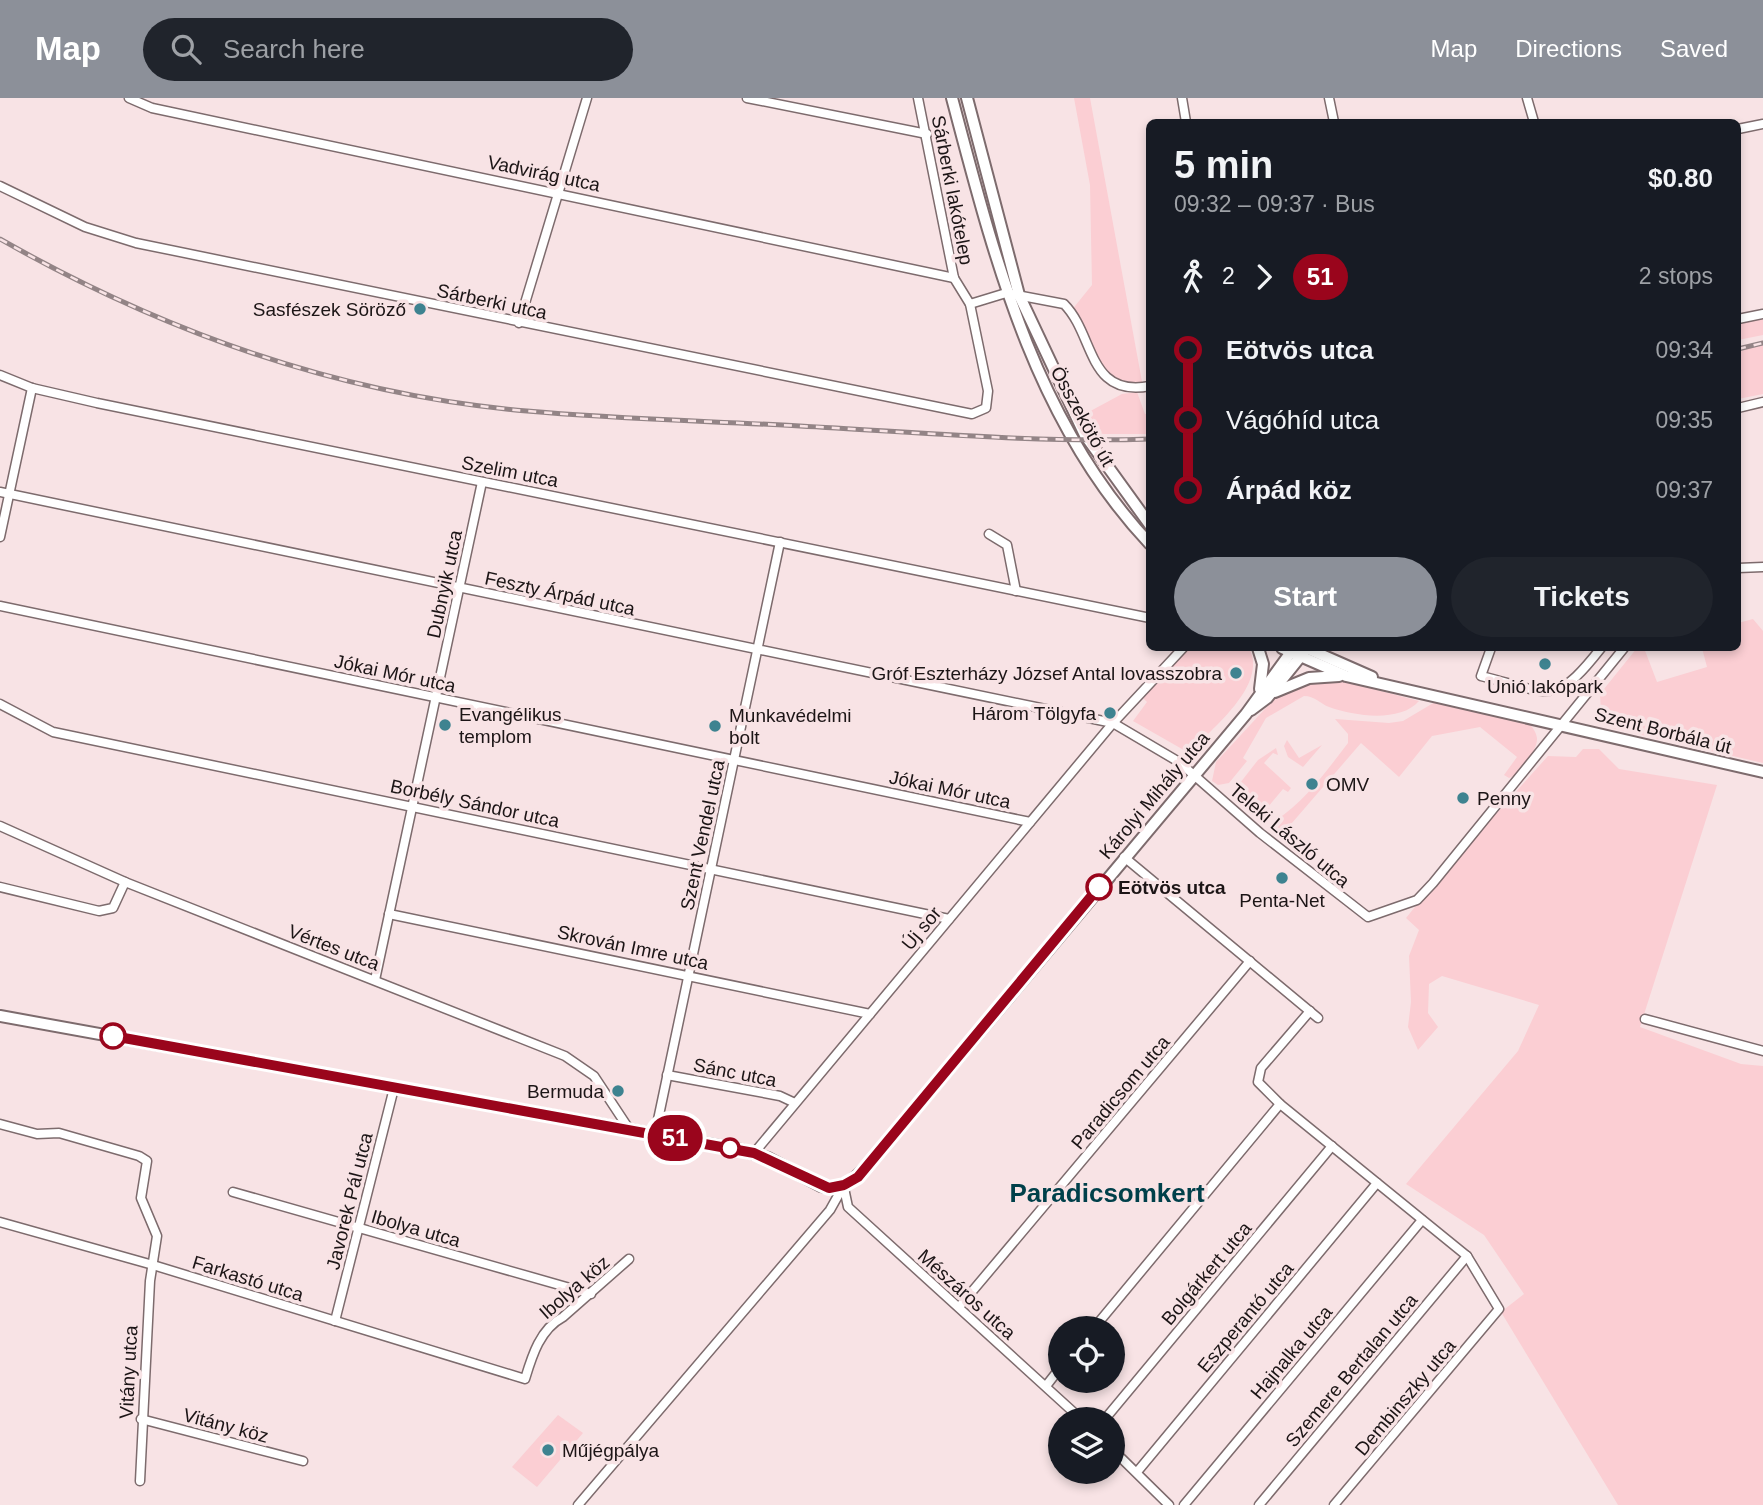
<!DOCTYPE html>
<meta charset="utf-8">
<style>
:root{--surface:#171b24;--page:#20242c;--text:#f1f3f6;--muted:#9ea1a6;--accent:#8c9099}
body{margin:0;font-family:Helvetica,sans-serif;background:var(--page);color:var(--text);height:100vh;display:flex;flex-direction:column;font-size:26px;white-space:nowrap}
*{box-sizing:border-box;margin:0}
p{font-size:23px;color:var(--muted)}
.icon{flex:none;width:38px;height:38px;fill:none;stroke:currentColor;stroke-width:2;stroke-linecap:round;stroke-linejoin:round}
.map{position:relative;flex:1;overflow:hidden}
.sheet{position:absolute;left:1146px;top:21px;width:595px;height:532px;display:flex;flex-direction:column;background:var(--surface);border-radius:10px;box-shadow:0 4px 10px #0003}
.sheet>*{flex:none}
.badge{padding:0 14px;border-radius:23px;font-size:24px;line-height:46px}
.tools{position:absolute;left:1048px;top:1218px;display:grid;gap:14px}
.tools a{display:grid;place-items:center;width:77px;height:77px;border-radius:50%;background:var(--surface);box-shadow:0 4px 10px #0003;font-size:35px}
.map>.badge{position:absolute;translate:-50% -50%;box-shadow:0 0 0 4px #fff}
.legs{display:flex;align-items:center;gap:10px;height:77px;padding:0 28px;font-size:23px}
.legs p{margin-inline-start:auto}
.summary{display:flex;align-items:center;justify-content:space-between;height:119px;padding:0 28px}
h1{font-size:38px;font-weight:600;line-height:52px}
.cta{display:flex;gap:14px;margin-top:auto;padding:14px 28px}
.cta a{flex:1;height:80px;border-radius:42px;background:var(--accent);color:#fff;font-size:28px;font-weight:600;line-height:80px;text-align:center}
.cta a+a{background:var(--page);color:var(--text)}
ul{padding:0 28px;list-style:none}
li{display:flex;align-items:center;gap:24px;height:70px;font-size:26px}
li i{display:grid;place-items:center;width:10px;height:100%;margin:0 9px;background:currentColor}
li i::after{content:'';width:18px;height:18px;margin:-9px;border:5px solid;border-radius:50%;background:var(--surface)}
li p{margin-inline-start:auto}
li:first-child i{background:linear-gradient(#0000 50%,currentColor 0)}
li:last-child i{background:linear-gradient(currentColor 50%,#0000 0)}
header{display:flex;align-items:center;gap:42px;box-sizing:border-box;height:98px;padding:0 35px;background:var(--accent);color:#fff}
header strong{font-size:33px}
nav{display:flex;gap:38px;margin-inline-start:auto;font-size:24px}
.search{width:490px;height:63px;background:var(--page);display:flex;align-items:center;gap:18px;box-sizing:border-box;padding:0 24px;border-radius:38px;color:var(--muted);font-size:26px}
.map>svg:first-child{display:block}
.green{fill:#fbced3}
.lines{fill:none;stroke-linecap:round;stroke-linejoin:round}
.street-casing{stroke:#7d6b6d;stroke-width:11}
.secondary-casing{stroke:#7d6b6d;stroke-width:14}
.street{stroke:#fff;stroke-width:8}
.secondary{stroke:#fff;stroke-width:10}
.rail-casing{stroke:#938486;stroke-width:5}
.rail{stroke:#f8e3e5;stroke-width:2.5;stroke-dasharray:8;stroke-linecap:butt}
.line-1-casing{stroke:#fff;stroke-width:16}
.line-1{stroke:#9a051c;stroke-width:10}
.poi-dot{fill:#3e8390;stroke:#f8e3e5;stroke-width:2.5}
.stop-1-dot{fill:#fff;stroke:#9a051c;stroke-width:3.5}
.labels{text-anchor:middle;stroke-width:7;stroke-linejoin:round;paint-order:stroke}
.street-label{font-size:19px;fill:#1c1516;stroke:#f8e3e5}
.poi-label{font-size:19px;fill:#1c1516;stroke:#f8e3e5;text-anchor:start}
.stop-label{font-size:19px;font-weight:bold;fill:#1c1516;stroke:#f8e3e5;text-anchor:start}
.district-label{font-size:26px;font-weight:bold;fill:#00404a;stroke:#f8e3e5}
</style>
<header>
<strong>Map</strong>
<div class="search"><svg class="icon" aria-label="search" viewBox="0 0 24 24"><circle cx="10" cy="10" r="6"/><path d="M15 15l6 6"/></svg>Search here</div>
<nav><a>Map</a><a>Directions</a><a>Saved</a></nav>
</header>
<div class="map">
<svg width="1763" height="1407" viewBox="0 0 1763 1407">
<rect width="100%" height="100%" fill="#f8e3e5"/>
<g class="green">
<path d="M1074 0H1090L1143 289 1110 283 1071 213 1092 187 1090 87Z"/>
<path d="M1763 220V237L1738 242V225Z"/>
<path d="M1763 246V296L1738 301V252Z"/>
<path d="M1137 294 1145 316H1150V336H1094L1083 317 1122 296Z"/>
<path d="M1753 521 1763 533V665L1612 630 1601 615 1600 596 1637 550H1644L1657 584 1707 569 1702 550H1738V525Z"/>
<path d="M1188 550H1249C1269 587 1211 631 1189 655L1133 623 1147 604 1142 599Z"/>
<path d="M1316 581 1343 583 1419 603C1400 625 1354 618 1329 609 1319 605 1315 598 1304 598L1266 620 1243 660 1247 663 1229 685 1218 687 1212 683 1216 664 1274 601 1281 595 1313 586Z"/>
<path d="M1435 604 1529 625C1533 630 1536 634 1537 640 1538 652 1519 677 1509 680L1504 677 1517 659 1480 629 1432 638 1399 679 1361 645 1279 740 1273 730 1275 723C1307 701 1324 676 1348 645V636L1335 621 1389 625 1403 623Z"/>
<path d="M1287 642 1299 660 1322 647 1303 669 1288 659 1284 648Z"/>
<path d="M1276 650 1278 657 1273 655 1264 665 1291 690 1288 694 1283 691 1268 709 1272 713 1266 720H1258L1235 702 1233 694 1258 662Z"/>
<path d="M1583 651H1599L1619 671 1717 687 1640 929 1741 966 1763 968V1407H1618L1501 1214 1524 1196 1484 1137 1406 1086 1518 953 1539 907 1442 878 1429 886 1428 915 1438 929 1418 952 1408 929 1411 904 1409 858 1419 832 1406 820 1440 778 1548 658 1576 659Z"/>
<path d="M558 1317 583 1335 537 1389 512 1369Z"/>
</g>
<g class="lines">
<g class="street-casing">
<g id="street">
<path d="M129 0 152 10 954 180"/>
<path d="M747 0 927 36"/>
<path d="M1182 0 1186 24"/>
<path d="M1329 0 1334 24"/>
<path d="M1527 0 1534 24"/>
<path d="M1738 31 1763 26"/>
<path d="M0 88 85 129 136 145 972 316 986 310 988 293 970 206 954 180 918 0"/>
<path d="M970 206 1006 195 1064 206C1095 237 1087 300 1150 288"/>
<path d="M1738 221 1763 216"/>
<path d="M519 225 587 0"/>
<path d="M0 277 32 290 97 305 1150 520"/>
<path d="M1738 310 1763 304"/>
<path d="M0 394 1113 625 1179 664 1260 735 1368 819 1417 802 1433 785 1624 550"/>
<path d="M989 436 1007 447 1016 493"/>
<path d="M0 439 32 290"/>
<path d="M1738 470 1763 469"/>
<path d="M0 508 1030 724"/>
<path d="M1491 550 1481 578C1550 595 1554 610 1601 550"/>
<path d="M0 606 53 634 949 821"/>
<path d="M0 728 125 784 565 958 594 978 629 1031"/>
<path d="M1124 759 1318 920"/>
<path d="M0 789 99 813 113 810 125 784"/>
<path d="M389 816 870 916"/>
<path d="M375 882 482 384"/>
<path d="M1310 913 1261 970 1258 984 1280 1006 1467 1158 1499 1211 1334 1407"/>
<path d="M1645 921 1763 953"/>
<path d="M667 977 780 998 795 1005"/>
<path d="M0 1026 37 1036 59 1035 139 1058 147 1063 141 1100 157 1138 150 1183 140 1383"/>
<path d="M655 1036 780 444"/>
<path d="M754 1055 1113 625 1183 550"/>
<path d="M844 1090 848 1109 1081 1321"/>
<path d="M233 1094 591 1196"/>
<path d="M0 1124 153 1167 525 1281C532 1258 540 1231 563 1219L629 1161"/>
<path d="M959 1209 1250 863"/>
<path d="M335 1223 394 990"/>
<path d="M1094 1230 1280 1006"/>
<path d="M1046 1288 1060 1270"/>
<path d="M141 1321 303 1363"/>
<path d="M1105 1321 1332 1048"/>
<path d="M1113 1352 1169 1407"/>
<path d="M1137 1374 1377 1085"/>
<path d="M578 1407 830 1112 844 1087"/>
<path d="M1184 1407 1422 1122"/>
<path d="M1259 1407 1467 1158"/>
</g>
</g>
<g class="secondary-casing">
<g id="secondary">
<path d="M952 0C994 158 1034 323 1150 446"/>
<path d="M967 0 1019 197 1085 337 1150 427"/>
<path d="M1258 550 1263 566 1260 591"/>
<path d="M1282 550 1346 578 1763 674"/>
<path d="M1306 550 1372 579"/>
<path d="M1275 594 1309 580 1339 578"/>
<path d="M1251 612 1267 600 1304 554"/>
<path d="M0 918 741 1052 768 1060 821 1088C841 1094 855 1081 868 1067L1246 616 1294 550"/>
</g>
</g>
<use href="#street" class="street"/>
<use href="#secondary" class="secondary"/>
<g class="rail-casing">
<g id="rail">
<path d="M0 141C162 233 339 297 527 313 617 321 709 323 800 328 916 334 1033 345 1150 341"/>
<path d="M1738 251 1763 245"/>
</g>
</g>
<use href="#rail" class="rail"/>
</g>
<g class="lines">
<g class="line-1-casing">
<path id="line-1" d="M113 938 754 1055 829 1090 844 1087 858 1079 1099 789"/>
</g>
<use href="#line-1" class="line-1"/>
</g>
<g class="poi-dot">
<circle cx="420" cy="211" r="7"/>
<circle cx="1545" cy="566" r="7"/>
<circle cx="1236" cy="575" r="7"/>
<circle cx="1110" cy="615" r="7"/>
<circle cx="445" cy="627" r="7"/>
<circle cx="715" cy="628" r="7"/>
<circle cx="1312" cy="686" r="7"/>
<circle cx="1463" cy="700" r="7"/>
<circle cx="1282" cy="780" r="7"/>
<circle cx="618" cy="993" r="7"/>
<circle cx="548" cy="1352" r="7"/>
</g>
<g class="stop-1-dot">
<circle cx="1099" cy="789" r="12"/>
<circle cx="113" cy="938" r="12"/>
<circle cx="730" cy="1050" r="9"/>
</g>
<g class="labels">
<g class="street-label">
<text transform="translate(544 75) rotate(12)" y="7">Vadvirág utca</text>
<text transform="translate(953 92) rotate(79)" y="7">Sárberki lakótelep</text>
<text transform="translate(492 203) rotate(12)" y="7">Sárberki utca</text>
<text transform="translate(1083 318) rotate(61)" y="7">Összekötő út</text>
<text transform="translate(510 373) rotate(11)" y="7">Szelim utca</text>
<text transform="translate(444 486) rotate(-78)" y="7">Dubnyik utca</text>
<text transform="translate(560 495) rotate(12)" y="7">Feszty Árpád utca</text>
<text transform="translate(395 575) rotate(12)" y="7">Jókai Mór utca</text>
<text transform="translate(1663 632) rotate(14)" y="7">Szent Borbála út</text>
<text transform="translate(950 691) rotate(12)" y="7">Jókai Mór utca</text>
<text transform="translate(1154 697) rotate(-50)" y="7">Károlyi Mihály utca</text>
<text transform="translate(475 705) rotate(12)" y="7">Borbély Sándor utca</text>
<text transform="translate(702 737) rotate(-78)" y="7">Szent Vendel utca</text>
<text transform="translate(1290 737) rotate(40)" y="7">Teleki László utca</text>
<text transform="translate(921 830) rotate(-50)" y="7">Új sor</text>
<text transform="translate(334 849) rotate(21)" y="7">Vértes utca</text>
<text transform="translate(633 849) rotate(12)" y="7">Skrován Imre utca</text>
<text transform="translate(735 974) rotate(11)" y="7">Sánc utca</text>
<text transform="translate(1120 994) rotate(-50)" y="7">Paradicsom utca</text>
<text transform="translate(349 1103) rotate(-76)" y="7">Javorek Pál utca</text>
<text transform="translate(416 1130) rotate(16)" y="7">Ibolya utca</text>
<text transform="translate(1206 1175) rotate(-50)" y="7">Bolgárkert utca</text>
<text transform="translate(248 1180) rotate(17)" y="7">Farkastó utca</text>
<text transform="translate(574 1189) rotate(-41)" y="7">Ibolya köz</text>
<text transform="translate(967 1196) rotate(42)" y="7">Mészáros utca</text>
<text transform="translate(1245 1219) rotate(-50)" y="7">Eszperantó utca</text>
<text transform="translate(1291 1254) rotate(-50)" y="7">Hajnalka utca</text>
<text transform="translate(1351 1272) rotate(-50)" y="7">Szemere Bertalan utca</text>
<text transform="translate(128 1274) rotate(-87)" y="7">Vitány utca</text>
<text transform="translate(1405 1299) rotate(-50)" y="7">Dembinszky utca</text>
<text transform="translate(226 1327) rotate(15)" y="7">Vitány köz</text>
</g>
<g class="poi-label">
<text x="406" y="218" text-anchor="end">Sasfészek Söröző</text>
<text x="1222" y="582" text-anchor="end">Gróf Eszterházy József Antal lovasszobra</text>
<text x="1545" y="595" text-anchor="middle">Unió lakópark</text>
<text x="1096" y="622" text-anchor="end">Három Tölgyfa</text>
<text x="459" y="623">Evangélikus<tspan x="459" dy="22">templom</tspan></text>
<text x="729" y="624">Munkavédelmi<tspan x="729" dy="22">bolt</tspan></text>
<text x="1326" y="693">OMV</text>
<text x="1477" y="707">Penny</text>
<text x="1282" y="809" text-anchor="middle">Penta-Net</text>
<text x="604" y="1000" text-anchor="end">Bermuda</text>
<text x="562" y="1359">Műjégpálya</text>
</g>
<g class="stop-label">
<text x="1118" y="796">Eötvös utca</text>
</g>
<g class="district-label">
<text x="1107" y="1104">Paradicsomkert</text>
</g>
</g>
</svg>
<div class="tools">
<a><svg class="icon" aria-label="locate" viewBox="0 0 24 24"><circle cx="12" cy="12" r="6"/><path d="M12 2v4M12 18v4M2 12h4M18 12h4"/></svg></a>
<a><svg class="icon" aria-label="layers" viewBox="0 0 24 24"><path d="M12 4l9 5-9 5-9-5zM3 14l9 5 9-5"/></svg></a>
</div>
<b class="badge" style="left:675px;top:1040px;background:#9a051c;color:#fff">51</b>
<section class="sheet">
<div class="summary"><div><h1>5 min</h1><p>09:32 – 09:37 · Bus</p></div><b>$0.80</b></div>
<div class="legs"><svg class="icon" aria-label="walk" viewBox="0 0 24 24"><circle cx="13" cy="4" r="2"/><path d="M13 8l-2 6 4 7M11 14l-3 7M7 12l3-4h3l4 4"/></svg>2<svg class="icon" aria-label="forward" viewBox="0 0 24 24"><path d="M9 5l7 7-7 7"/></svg><b class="badge" style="background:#9a051c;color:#fff">51</b><p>2 stops</p></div>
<ul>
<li><i style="color:#9a051c"></i><b>Eötvös utca</b><p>09:34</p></li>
<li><i style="color:#9a051c"></i><span>Vágóhíd utca</span><p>09:35</p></li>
<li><i style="color:#9a051c"></i><b>Árpád köz</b><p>09:37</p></li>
</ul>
<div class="cta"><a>Start</a><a>Tickets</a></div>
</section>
</div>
